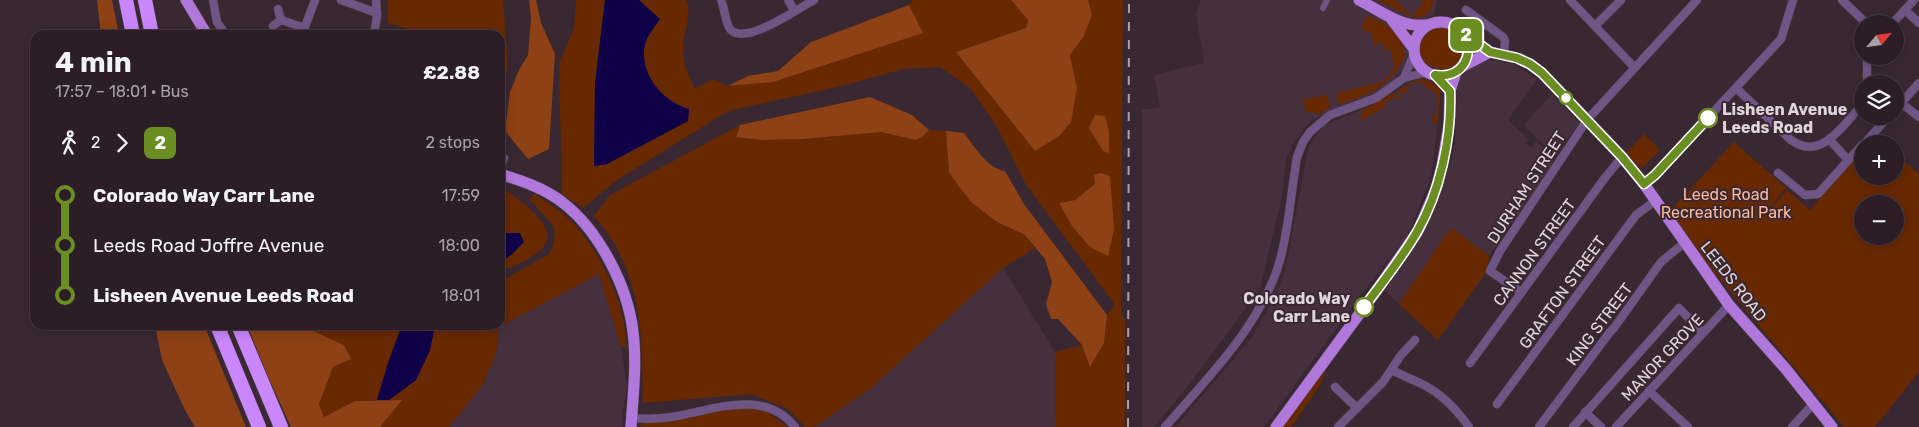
<!DOCTYPE html>
<meta charset="utf-8">
<style>
:root{--surface:#2b1e26;--page:#33272e;--text:#f1f3f6;--muted:#a6a2a7;--line:#473c43}
body{margin:0;font-family:Rubik,sans-serif;background:var(--page);color:var(--text);height:100vh;display:flex;flex-direction:column;font-size:19px;white-space:nowrap}
*{box-sizing:border-box;margin:0}
p{font-size:16px;color:var(--muted)}
.icon{flex:none;width:28px;height:28px;fill:none;stroke:currentColor;stroke-width:2;stroke-linecap:round;stroke-linejoin:round}
.map{position:relative;flex:1;overflow:hidden}
.panel{position:absolute;left:30px;top:30px;width:475px;height:300px;display:flex;flex-direction:column;background:var(--surface);border-radius:15px;box-shadow:0 2px 12px #0003,0 0 0 1px var(--line)}
.panel>*{flex:none}
.badge{padding:0 10px;border-radius:8px;font-size:18px;line-height:32px}
.needle{width:32px;rotate:61deg}
.fabs{position:absolute;left:1854px;top:15px;display:grid;gap:10px}
.fabs a{display:grid;place-items:center;width:50px;height:50px;border-radius:50%;background:var(--surface);box-shadow:0 2px 12px #0003,0 0 0 1px var(--line);font-size:25px}
.map>.badge{position:absolute;translate:-50% -50%;box-shadow:0 0 0 2px #fff}
.legs{display:flex;align-items:center;gap:8px;height:55px;padding:0 25px;font-size:16px}
.legs p{margin-inline-start:auto}
.summary{display:flex;align-items:center;justify-content:space-between;height:85px;padding:0 25px}
h1{font-size:28px;font-weight:700;line-height:38px}
ul{padding:0 25px;list-style:none}
li{display:flex;align-items:center;gap:18px;height:50px;font-size:19px}
li i{display:grid;place-items:center;width:8px;height:100%;margin:0 6px;background:currentColor}
li i::after{content:'';width:12px;height:12px;margin:-6px;border:4px solid;border-radius:50%;background:var(--surface)}
li p{margin-inline-start:auto}
li:first-child i{background:linear-gradient(#0000 50%,currentColor 0)}
li:last-child i{background:linear-gradient(currentColor 50%,#0000 0)}
.map>svg:first-child{display:block}
.built{fill:#47303e}
.green{fill:#682901;fill-rule:evenodd}
.forest{fill:#8d4114}
.water{fill:#0f0148}
.lines{fill:none;stroke-linecap:round;stroke-linejoin:round}
.pedestrian-casing{stroke:#54444d;stroke-width:7}
.minor-casing{stroke:#54444d;stroke-width:9}
.primary-casing{stroke:#54444d;stroke-width:12}
.motorway-casing{stroke:#54444d;stroke-width:15}
.pedestrian{stroke:#6f5585;stroke-width:5.5}
.minor{stroke:#6f5585;stroke-width:8}
.primary{stroke:#b078da;stroke-width:11}
.motorway{stroke:#ca86fc;stroke-width:14}
.rail{stroke:#aea0a8;stroke-width:2;stroke-dasharray:9 9;stroke-linecap:butt}
.line-1-casing{stroke:#fff;stroke-width:11}
.line-1{stroke:#6b8e23;stroke-width:8}
.stop-1-dot{fill:#fff;stroke:#6b8e23;stroke-width:2.5}
.labels{text-anchor:middle;stroke-width:4;stroke-linejoin:round;paint-order:stroke}
.stop-label{font-size:16px;font-weight:bold;fill:#e1d5dc;stroke:#392832;text-anchor:start}
.street-label{font-size:16px;fill:#e1d5dc;stroke:#392832}
.park-label{font-size:16px;fill:#fbb899;stroke:#392832}
</style>
<div class="map">
<svg width="1919" height="427" viewBox="0 0 1919 427">
<rect width="100%" height="100%" fill="#392832"/>
<g class="built">
<path d="M1201 0H1351L1385 17 1408 48 1409 57 1405 67 1392 82 1382 89 1369 97 1313 119 1305 127 1292 145 1286 159 1282 196 1260 289 1189 385 1154 427H1142V110L1160 107 1154 75 1204 63 1196 14Z"/>
<path d="M1365 0H1437L1434 15 1427 20 1409 22Z"/>
<path d="M1494 60 1513 64 1537 79 1508 120 1528 139 1525 143 1532 147 1536 141 1552 156 1554 164 1489 256 1452 228 1444 237 1399 304 1385 291 1424 229 1450 165 1455 143 1457 93 1459 80 1470 67 1480 61Z"/>
<path d="M1425 79 1437 86 1441 91 1437 131 1431 177 1408 235 1357 300 1264 427H1176L1252 337 1275 297 1285 272 1307 154 1312 140 1324 126 1334 121 1380 102 1414 80Z"/>
<path d="M1552 94 1579 123 1557 153H1552L1524 125Z"/>
<path d="M1003 268 1055 352 1056 427H814L870 389Z"/>
<path d="M599 274 621 347 627 387 622 415V427H449L482 386 496 354 499 327Z"/>
</g>
<g class="green">
<path d="M388 0H503L508 64 500 101V35H422V33L388 23Z"/>
<path d="M576 0H605L595 84 594 166 607 164 688 121 689 109C664 102 642 77 644 50 645 38 653 29 660 19L639 0H686C693 15 683 32 683 47 683 63 688 75 695 89L713 79 728 86 922 33 909 5 913 0H1011L1028 20 1026 28 956 52 1077 88 1070 55 1084 36 1092 15 1088 0H1123L1121 313 1125 320V427H1056L1055 352 1082 345 1091 366 1104 343 1107 315 1115 305 1025 183 996 125 970 88 940 67 903 69 842 86 728 111 617 180 583 208 562 194 559 65 574 28ZM1096 184 1072 226 1059 203 1075 200Z"/>
<path d="M1377 0H1395L1412 16 1423 3 1420 0H1434C1432 12 1426 17 1414 18Z"/>
<path d="M1367 16C1388 23 1400 33 1405 55 1394 83 1367 97 1339 104L1337 93 1385 81V77L1390 76 1389 72 1394 70 1391 50 1385 51 1383 43 1374 45 1371 33 1361 28Z"/>
<path d="M1442 26C1473 31 1466 73 1438 69 1411 65 1415 27 1442 26Z"/>
<path d="M1418 79C1428 79 1435 83 1441 91L1437 125 1431 120 1438 111V95L1418 81 1409 86 1403 95 1398 91Z"/>
<path d="M1394 93 1402 97 1399 100 1396 96 1384 103 1385 107 1362 120 1359 118 1361 117V111Z"/>
<path d="M1327 95 1330 107 1320 114 1309 112 1307 113 1302 100Z"/>
<path d="M740 125 736 137C758 139 780 140 802 139 828 138 853 133 879 132 900 131 910 149 929 130L946 131 949 173 997 222 1025 235 1035 248 1003 268 870 389 814 427H805L788 409 752 394 643 403C642 333 643 272 594 216L610 195Z"/>
<path d="M1644 134 1660 150 1641 169 1626 153Z"/>
<path d="M1734 142 1786 188 1748 234 1787 190 1810 210 1862 150V176H1895V154L1919 174V372L1875 427H1844L1714 272 1670 211ZM1862 204H1895V236H1862Z"/>
<path d="M500 186C513 195 557 225 546 243 537 258 515 265 500 272V263L512 254 505 233V217L500 212Z"/>
<path d="M534 194C546 201 558 209 569 219 598 247 627 305 626 347H621L599 274 499 327 496 354 482 386 449 427H380L402 400H389L416 380 430 350 435 325H500V282L549 254 554 243 555 231 553 225 529 199Z"/>
<path d="M1452 228 1489 256 1487 271 1438 340 1399 304 1444 237Z"/>
<path d="M300 325H402L388 363 377 400 355 401 324 417 319 404 333 367 351 359 344 345Z"/>
<path d="M1327 371 1319 387 1291 427H1283L1313 384Z"/>
<path d="M748 408 766 411 787 427H638L646 422 732 409Z"/>
</g>
<g class="forest">
<path d="M97 0H112L119 35H101Z"/>
<path d="M529 0H536L541 23 555 54 549 149 528 159 505 131 510 92 519 70 528 55 531 18Z"/>
<path d="M1011 0H1088L1092 15 1084 36 1070 55 1077 88 1071 122 1059 136 1035 151 956 52 1026 28 1028 20Z"/>
<path d="M909 5 923 33 773 82 728 86 748 76 778 71 811 42Z"/>
<path d="M870 97 912 115 929 130 922 137 915 140 882 132 803 139 762 140 736 137 740 125Z"/>
<path d="M1095 115 1105 116 1109 132V153L1103 151 1089 128Z"/>
<path d="M946 131 964 133C974 146 988 169 1005 171L1024 204 1107 315 1104 343 1090 367 1082 345 1058 319H1051L1046 304 1052 282 1045 259 1025 235 997 222 971 202 949 173Z"/>
<path d="M1101 173 1110 176 1114 229 1108 256 1090 247 1072 226 1059 203 1075 200 1095 184 1094 175Z"/>
<path d="M155 325H204L246 427H195L185 410 162 360Z"/>
<path d="M247 325H300L344 345 351 359 333 367 319 404 324 417 355 401 402 400 380 427H291L267 374Z"/>
</g>
<g class="water">
<path d="M605 0H639L660 19C653 29 645 38 644 50 642 77 664 102 689 109L688 121 607 164 594 166 595 83Z"/>
<path d="M500 212 505 217V233H520L524 242 512 254 500 263Z"/>
<path d="M402 325H435L430 350 416 380 389 400H377L388 363Z"/>
</g>
<g class="lines">
<g class="pedestrian-casing">
<path id="pedestrian" d="M1323 8 1327 0"/>
</g>
<g class="minor-casing">
<g id="minor">
<path d="M213 0 217 22 226 35"/>
<path d="M341 0 377 13"/>
<path d="M721 0C725 9 725 22 730 29 744 47 799 8 814 0"/>
<path d="M788 0 794 10"/>
<path d="M1570 0 1634 67"/>
<path d="M1842 0 1867 24"/>
<path d="M1466 10 1503 37 1505 41 1504 55"/>
<path d="M1905 10 1919 23"/>
<path d="M281 20 305 28"/>
<path d="M1892 24 1914 0"/>
<path d="M273 26 281 20 278 9"/>
<path d="M1595 26 1621 0"/>
<path d="M302 35 315 0"/>
<path d="M374 35 377 16 376 0"/>
<path d="M1404 78 1414 54"/>
<path d="M1867 84V56"/>
<path d="M1736 88 1791 140C1821 162 1843 125 1862 105"/>
<path d="M1901 103 1919 117"/>
<path d="M1895 110 1919 83"/>
<path d="M1829 139 1848 160"/>
<path d="M1864 144 1889 116"/>
<path d="M500 169 504 158"/>
<path d="M1778 173 1805 195 1818 194 1862 145"/>
<path d="M1644 184 1655 175 1781 39 1793 0"/>
<path d="M1521 292 1490 271 1500 251 1587 120 1697 0"/>
<path d="M1470 363 1604 179 1622 157"/>
<path d="M1392 370C1403 376 1414 380 1424 385 1443 395 1457 410 1469 427"/>
<path d="M1335 387 1357 408"/>
<path d="M1649 391 1688 427"/>
<path d="M1497 404 1636 215 1655 201"/>
<path d="M1585 412 1601 427"/>
<path d="M632 418C645 419 658 419 671 417 711 411 764 387 795 427"/>
<path d="M1165 427C1206 380 1256 330 1277 270 1288 237 1291 192 1297 157L1303 142 1310 132 1330 115 1376 98 1404 78 1427 72"/>
<path d="M1338 427 1383 382 1401 355 1415 340"/>
<path d="M1539 427 1610 332 1614 328 1661 262 1684 243"/>
<path d="M1573 427 1679 308 1703 333"/>
<path d="M1616 427 1729 305"/>
<path d="M1792 427 1814 403"/>
</g>
</g>
<g class="primary-casing">
<g id="primary">
<path d="M186 0 207 35"/>
<path d="M1359 0C1381 11 1401 28 1427 25"/>
<path d="M1392 20 1414 49"/>
<circle cx="1441" cy="49" r="27"/>
<path d="M1464 33 1490 52 1517 58 1530 64 1542 73 1622 157 1644 184 1729 305 1785 368 1832 427"/>
<path d="M1463 66 1490 52"/>
<path d="M500 174C522 181 544 188 562 202 599 230 628 287 633 332 637 363 633 396 631 427"/>
<path d="M1276 427 1374 294 1418 231 1436 189 1442 166 1449 125 1450 91 1456 72"/>
</g>
</g>
<g class="motorway-casing">
<g id="motorway">
<path d="M126 0 133 35"/>
<path d="M145 0 152 35"/>
<path d="M217 325 259 427"/>
<path d="M238 325 281 427"/>
</g>
</g>
<use href="#pedestrian" class="pedestrian"/>
<use href="#minor" class="minor"/>
<use href="#primary" class="primary"/>
<use href="#motorway" class="motorway"/>
<path class="rail" d="M1128 427 1129 0"/>
</g>
<g class="lines">
<g class="line-1-casing">
<path id="line-1" d="M1364 307C1382 283 1402 258 1417 232 1440 192 1452 137 1450 91L1435 75C1462 79 1475 56 1464 33L1490 52 1517 58 1530 64 1542 73 1622 157 1644 184 1655 175 1708 118"/>
</g>
<use href="#line-1" class="line-1"/>
</g>
<g class="stop-1-dot">
<circle cx="1566" cy="98" r="6"/>
<circle cx="1708" cy="118" r="9"/>
<circle cx="1364" cy="307" r="9"/>
</g>
<g class="labels">
<g class="stop-label">
<text x="1722" y="115">Lisheen Avenue<tspan x="1722" dy="18">Leeds Road</tspan></text>
<text x="1350" y="304" text-anchor="end">Colorado Way<tspan x="1350" dy="18">Carr Lane</tspan></text>
</g>
<g class="street-label">
<text transform="translate(1526 187) rotate(-57)" y="6">DURHAM STREET</text>
<text transform="translate(1534 252) rotate(-54)" y="6">CANNON STREET</text>
<text transform="translate(1734 281) rotate(52)" y="6">LEEDS ROAD</text>
<text transform="translate(1562 292) rotate(-54)" y="6">GRAFTON STREET</text>
<text transform="translate(1599 324) rotate(-53)" y="6">KING STREET</text>
<text transform="translate(1662 357) rotate(-47)" y="6">MANOR GROVE</text>
</g>
<g class="park-label">
<text x="1726" y="200">Leeds Road<tspan x="1726" dy="18">Recreational Park</tspan></text>
</g>
</g>
</svg>
<div class="fabs">
<a><svg class="needle" viewBox="-14 -14 28 28"><path d="M0-13l5 13h-10z" fill="#e53935"/><path d="M0 13l5-13h-10z" fill="#a6a2a7"/></svg></a>
<a><svg class="icon" aria-label="layers" viewBox="0 0 24 24"><path d="M12 4l9 5-9 5-9-5zM3 14l9 5 9-5"/></svg></a>
<a>+</a>
<a>−</a>
</div>
<b class="badge" style="left:1466px;top:35px;background:#6b8e23;color:#fff">2</b>
<section class="panel">
<div class="summary"><div><h1>4 min</h1><p>17:57 – 18:01 · Bus</p></div><b>£2.88</b></div>
<div class="legs"><svg class="icon" aria-label="walk" viewBox="0 0 24 24"><circle cx="13" cy="4" r="2"/><path d="M13 8l-2 6 4 7M11 14l-3 7M7 12l3-4h3l4 4"/></svg>2<svg class="icon" aria-label="forward" viewBox="0 0 24 24"><path d="M9 5l7 7-7 7"/></svg><b class="badge" style="background:#6b8e23;color:#fff">2</b><p>2 stops</p></div>
<ul>
<li><i style="color:#6b8e23"></i><b>Colorado Way Carr Lane</b><p>17:59</p></li>
<li><i style="color:#6b8e23"></i><span>Leeds Road Joffre Avenue</span><p>18:00</p></li>
<li><i style="color:#6b8e23"></i><b>Lisheen Avenue Leeds Road</b><p>18:01</p></li>
</ul>
</section>
</div>
